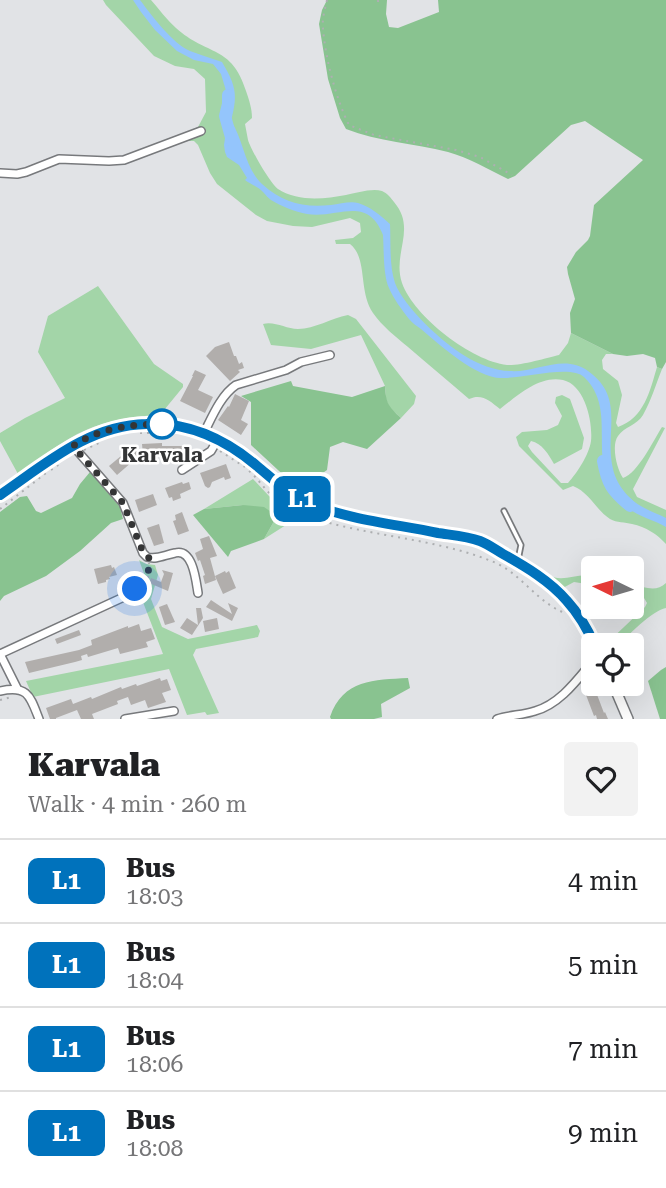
<!DOCTYPE html>
<meta charset="utf-8">
<style>
:root{--surface:#fff;--page:#f2f2f2;--text:#202124;--muted:#757577;--line:#e0e0e0}
body{margin:0;font-family:"Roboto Serif",serif;background:var(--page);color:var(--text);height:100vh;display:flex;flex-direction:column;font-size:26px;white-space:nowrap}
*{box-sizing:border-box;margin:0}
p{font-size:23px;color:var(--muted)}
.icon{flex:none;width:38px;height:38px;fill:none;stroke:currentColor;stroke-width:2;stroke-linecap:round;stroke-linejoin:round}
.map{position:relative;height:719px;overflow:hidden}
.sheet{display:flex;flex-direction:column;background:var(--surface);flex:1}
.sheet>*{flex:none}
.badge{padding:0 14px;border-radius:10px;font-size:24px;line-height:46px}
.needle{width:46px;rotate:275deg}
.buttons{position:absolute;left:581px;top:556px;display:grid;gap:14px}
.buttons a{display:grid;place-items:center;width:63px;height:63px;border-radius:7px;background:var(--surface);box-shadow:0 7px 28px #0002;font-size:35px}
.you{position:absolute;width:35px;height:35px;margin:-18px;border:5px solid #fff;border-radius:50%;background:#1a73e8;box-shadow:0 0 0 10px #1a73e833}
.map>.badge{position:absolute;translate:-50% -50%;box-shadow:0 0 0 4px #fff}
.round{display:grid;place-items:center;flex:none;width:74px;height:74px;border-radius:7px;background:var(--page)}
.overview{display:flex;align-items:center;justify-content:space-between;height:119px;padding:0 28px}
h1{font-size:33px;font-weight:800;line-height:52px}
ul{padding:0;list-style:none}
li{display:flex;align-items:center;gap:21px;height:84px;padding:0 28px;border-top:2px solid var(--line)}
li div{flex:1}
li b{display:block;font-size:26px}
li em{font-style:normal}
li .badge{min-width:77px;font-weight:700;text-align:center}
.map>svg:first-child{display:block}
.green{fill:#a3d5a8}
.forest{fill:#89c390}
.water{fill:#94c5fc}
.lines{fill:none;stroke-linecap:round;stroke-linejoin:round}
.river{stroke:#94c5fc;stroke-width:12}
.building{fill:#b1aeac}
.service-casing{stroke:#77797c;stroke-width:7}
.minor-casing{stroke:#77797c;stroke-width:10}
.tertiary-casing{stroke:#77797c;stroke-width:12}
.path{stroke:#adafb1;stroke-width:2;stroke-dasharray:2 5;stroke-linecap:butt}
.service{stroke:#fff;stroke-width:3.5}
.minor{stroke:#fff;stroke-width:7}
.tertiary{stroke:#fff;stroke-width:9}
.line-casing{stroke:#fff;stroke-width:16}
.line{stroke:#0072bc;stroke-width:10}
.walk{stroke:#343536;stroke-width:7;stroke-dasharray:0 12.6}
.stop-dot{fill:#fff;stroke:#0072bc;stroke-width:3.5}
.labels{text-anchor:middle;stroke-width:5;stroke-linejoin:round;paint-order:stroke}
.stop-label{font-size:21px;font-weight:bold;fill:#343536;stroke:#fff}
</style>
<div class="map">
<svg width="666" height="719" viewBox="0 0 666 719">
<rect width="100%" height="100%" fill="#e1e3e6"/>
<g class="green">
<path d="M103 0H151C159 9 167 20 176 28 207 56 232 45 246 91 249 100 252 108 252 118L245 124C246 129 247 135 248 140 251 150 270 183 278 189 298 202 324 199 346 195 356 193 372 188 382 191 387 193 391 198 394 202 417 229 392 253 402 283 414 317 472 361 507 365 519 366 547 358 559 355L568 343 571 333 613 354H606L602 360 603 369 618 381 622 395 616 423 618 427C644 418 650 391 657 367L662 369C656 384 651 401 643 415 637 425 624 427 618 436 611 445 617 470 623 478 638 473 653 441 662 427L665 428 633 489 637 497 666 510V544C657 534 646 527 632 524 625 522 617 523 610 519 596 510 589 492 573 486L563 490 519 446 516 437 522 432 547 430 558 425 562 416 555 403 556 397 562 395 570 399 584 438 582 449 554 464C549 455 542 443 531 441L528 446 532 452 561 483H568C577 473 589 455 591 441 593 422 585 385 563 380 539 375 517 396 500 409 490 401 482 393 469 399 449 382 428 364 408 347 396 337 382 326 373 313 358 291 368 258 350 244H336L335 240 353 238 361 232 360 223 350 218 312 227 293 226 267 221 256 215 217 184 210 173 198 145 194 141H181L179 136 198 127 206 112 205 79 194 69 175 66 154 56 106 5Z"/>
<path d="M98 286 154 364 183 384V387L160 415C128 416 94 423 67 440 50 450 34 463 18 474L0 441V433L25 418 65 398 38 352 48 316Z"/>
<path d="M348 315 356 319 416 396 414 404 401 418 389 407 386 399 385 386 361 335 311 349 271 345 263 324C275 321 286 329 298 329 315 329 331 318 348 315Z"/>
<path d="M253 479 269 496 297 518 264 539 273 523 243 505 204 509Z"/>
<path d="M139 560 146 564 155 565 158 575 151 599 162 627 188 639 257 625 260 631 258 637 196 649 193 655 219 713 207 715 205 712 187 715 169 669 33 697 26 681 163 654 136 584 146 579Z"/>
<path d="M538 568C543 570 548 575 553 577 566 581 578 573 593 576V585L574 582 561 589Z"/>
<path d="M666 583V608C651 611 629 635 617 646H604L645 607 647 603 644 598 632 595V584C644 587 656 593 666 583Z"/>
</g>
<g class="forest">
<path d="M327 0H387L386 14 389 27 398 28 439 12 438 0H666V362L662 369 657 367 655 358 643 354 627 356 613 354 571 333 570 313 575 299 568 274 567 267 576 252 588 240 590 236 594 205 643 160 585 121 571 125 515 176 508 179C488 169 469 158 448 152 414 143 378 142 346 129L340 118 328 79 319 24 322 10Z"/>
<path d="M291 381 293 386 352 397 385 386C386 403 388 406 401 418L367 449 343 442 330 447 327 470 303 487 292 483 251 445V402L241 396Z"/>
<path d="M90 472 120 507 123 519 111 523 80 551 46 576 4 596 0 601V512L20 497 27 496 36 511 41 513 72 498 80 484Z"/>
<path d="M243 505 264 507 274 514 273 523 264 539 231 551 228 557 193 515 204 509Z"/>
<path d="M666 667V719H660L648 681 661 670Z"/>
<path d="M408 678 410 688 381 704 382 717 374 719H331L330 717C343 679 374 680 408 678Z"/>
</g>
<path class="water" d="M133 0H140C152 16 172 43 190 51 200 55 211 58 222 62 236 86 238 94 231 121 244 140 244 167 262 184 283 203 304 208 331 205 340 204 350 201 358 203 371 207 380 215 390 224 391 243 389 265 395 283 404 307 443 343 465 356 478 364 495 371 510 371 536 373 564 353 588 371 626 398 604 432 613 469 615 479 622 490 629 497 638 507 654 512 666 518V527C654 520 639 517 628 508 615 497 605 480 603 463 599 433 609 401 584 377 571 364 521 379 501 378 476 378 440 345 421 329 417 326 412 323 409 319 402 310 393 298 389 288 383 275 384 250 383 235 367 194 338 219 307 214 295 212 281 206 271 200 268 198 266 195 263 192 259 187 250 184 245 180L247 178 239 165 227 157 225 152 224 145 227 125V94L221 74 213 64 194 60 177 51 155 30 141 12Z"/>
<g class="lines">
<g class="river">
<path d="M228 95V104L225 116 232 141"/>
<path d="M603 461C607 484 612 491 630 506"/>
</g>
</g>
<g class="building">
<path d="M229 342 234 356H236L239 364 242 362 244 368 238 370 240 372 230 381 206 356 215 347Z"/>
<path d="M195 370 206 375 198 390 213 397 205 413 180 401 193 376H192Z"/>
<path d="M235 394 249 401 241 420 248 424 241 435 218 420 228 406 229 407Z"/>
<path d="M162 443V446H188V455L168 457V454L143 455 142 444Z"/>
<path d="M133 446 140 455 117 475 109 466Z"/>
<path d="M226 464 231 478 225 480 224 477 212 482 210 487 208 488 205 486 200 473Z"/>
<path d="M182 482 183 484 189 482 191 489 180 494 181 498 173 501 172 497 169 498 165 488Z"/>
<path d="M153 494 157 505 139 512 135 500Z"/>
<path d="M182 512 189 531 178 535 173 521 176 520 175 515Z"/>
<path d="M159 524 164 543 154 546 147 528Z"/>
<path d="M209 536 217 556 210 558 216 580 205 584 203 576 205 575 200 560 198 561 195 553 203 549 200 539Z"/>
<path d="M111 565 112 568 114 567 117 575 109 577 110 579 106 580V582L98 584 94 569Z"/>
<path d="M162 570 173 573 168 591 149 583 151 578 161 582 164 574Z"/>
<path d="M225 571 226 573 229 571 236 588 223 594 215 576Z"/>
<path d="M211 600 232 614 228 603 238 608 232 621 206 607Z"/>
<path d="M167 604 175 622 165 625 159 607Z"/>
<path d="M196 608H201L203 618 192 635 180 628 187 618 198 625Z"/>
<path d="M217 618 219 629 205 632 203 621Z"/>
<path d="M139 624 141 631 151 628 155 639 146 642 148 647 120 654 118 648 88 657 87 654 81 656 82 660 75 662 29 673 25 662 79 650 92 645 91 640 128 626V628Z"/>
<path d="M79 630 81 635 57 644 55 639Z"/>
<path d="M160 678 161 681 167 679 171 690 162 693 166 702 148 708 145 700 131 705 128 697 117 701 118 704 92 714 94 719H81L77 710 56 718V719H50L46 708 71 699 73 704 91 697 92 699 121 687 122 689 136 684 137 686Z"/>
<path d="M596 692 604 713 605 712 608 719H597L596 715 594 716 586 695Z"/>
</g>
<g class="lines">
<g class="service-casing">
<path id="service" d="M504 511 521 545 518 560"/>
</g>
<g class="minor-casing">
<g id="minor">
<path d="M0 173 17 174 26 172 59 159 109 161 124 160 201 131"/>
<path d="M204 433C212 417 221 395 236 385L286 370 301 362 330 355"/>
<path d="M73 446 123 503 143 553 147 557C157 560 164 555 175 553 193 548 196 581 198 593"/>
<path d="M182 470 211 451 218 439"/>
<path d="M0 654 126 596"/>
<path d="M0 654 17 688"/>
<path d="M0 691C28 685 30 696 39 719"/>
<path d="M125 719 174 711"/>
<path d="M497 719C510 715 523 715 535 711 560 704 577 680 593 661"/>
</g>
</g>
<g class="tertiary-casing">
<g id="tertiary">
<path d="M0 495C44 465 90 425 146 424 188 422 225 439 257 466 274 480 289 494 309 503 349 520 395 524 438 533 451 535 467 536 480 541 488 544 496 550 503 554 547 579 572 600 595 646"/>
<path d="M613 684 628 719"/>
</g>
</g>
<g class="path">
<path d="M327 0C325 9 322 18 323 28 325 57 336 99 349 125L374 135 456 150 480 157 512 175"/>
<path d="M378 0V6"/>
<path d="M140 433H152"/>
<path d="M84 450 101 442"/>
<path d="M220 451 245 467"/>
<path d="M51 470 61 463"/>
<path d="M249 471C259 479 265 491 275 498 299 517 331 524 360 530 404 539 454 545 496 563 522 575 538 603 565 613"/>
<path d="M0 509 46 473"/>
<path d="M132 591 148 579 149 563"/>
<path d="M0 700 12 697"/>
</g>
<use href="#service" class="service"/>
<use href="#minor" class="minor"/>
<use href="#tertiary" class="tertiary"/>
</g>
<g class="lines">
<g class="line-casing">
<path id="line" d="M0 495C44 465 89 425 146 424 188 422 225 439 257 466 274 480 288 494 309 503 349 520 395 524 438 533 451 535 467 536 480 541 488 544 496 550 503 554 526 567 550 581 567 601 579 614 588 630 595 646"/>
</g>
<use href="#line" class="line"/>
<path class="walk" d="M135 589 148 579 149 558 143 552 123 503 73 446C99 428 132 424 162 424"/>
</g>
<circle class="stop-dot" cx="162" cy="424" r="14"/>
<g class="labels">
<g class="stop-label">
<text x="162" y="462">Karvala</text>
</g>
</g>
</svg>
<div class="buttons">
<a><svg class="needle" viewBox="-14 -14 28 28"><path d="M0-13l5 13h-10z" fill="#e53935"/><path d="M0 13l5-13h-10z" fill="#757577"/></svg></a>
<a><svg class="icon" aria-label="locate" viewBox="0 0 24 24"><circle cx="12" cy="12" r="6"/><path d="M12 2v4M12 18v4M2 12h4M18 12h4"/></svg></a>
</div>
<div class="you" style="left:135px;top:589px"></div>
<b class="badge" style="left:302px;top:499px;background:#0072bc;color:#fff">L1</b>
</div>
<section class="sheet">
<div class="overview"><div><h1>Karvala</h1><p>Walk · 4 min · 260 m</p></div><a class="round"><svg class="icon" aria-label="heart" viewBox="0 0 24 24"><path d="M12 20l-8-8c-3-5 5-10 8-4 3-6 11-1 8 4z"/></svg></a></div>
<ul>
<li><span class="badge" style="background:#0072bc;color:#fff">L1</span><div><b>Bus</b><p>18:03</p></div><em>4 min</em></li>
<li><span class="badge" style="background:#0072bc;color:#fff">L1</span><div><b>Bus</b><p>18:04</p></div><em>5 min</em></li>
<li><span class="badge" style="background:#0072bc;color:#fff">L1</span><div><b>Bus</b><p>18:06</p></div><em>7 min</em></li>
<li><span class="badge" style="background:#0072bc;color:#fff">L1</span><div><b>Bus</b><p>18:08</p></div><em>9 min</em></li>
</ul>
</section>
